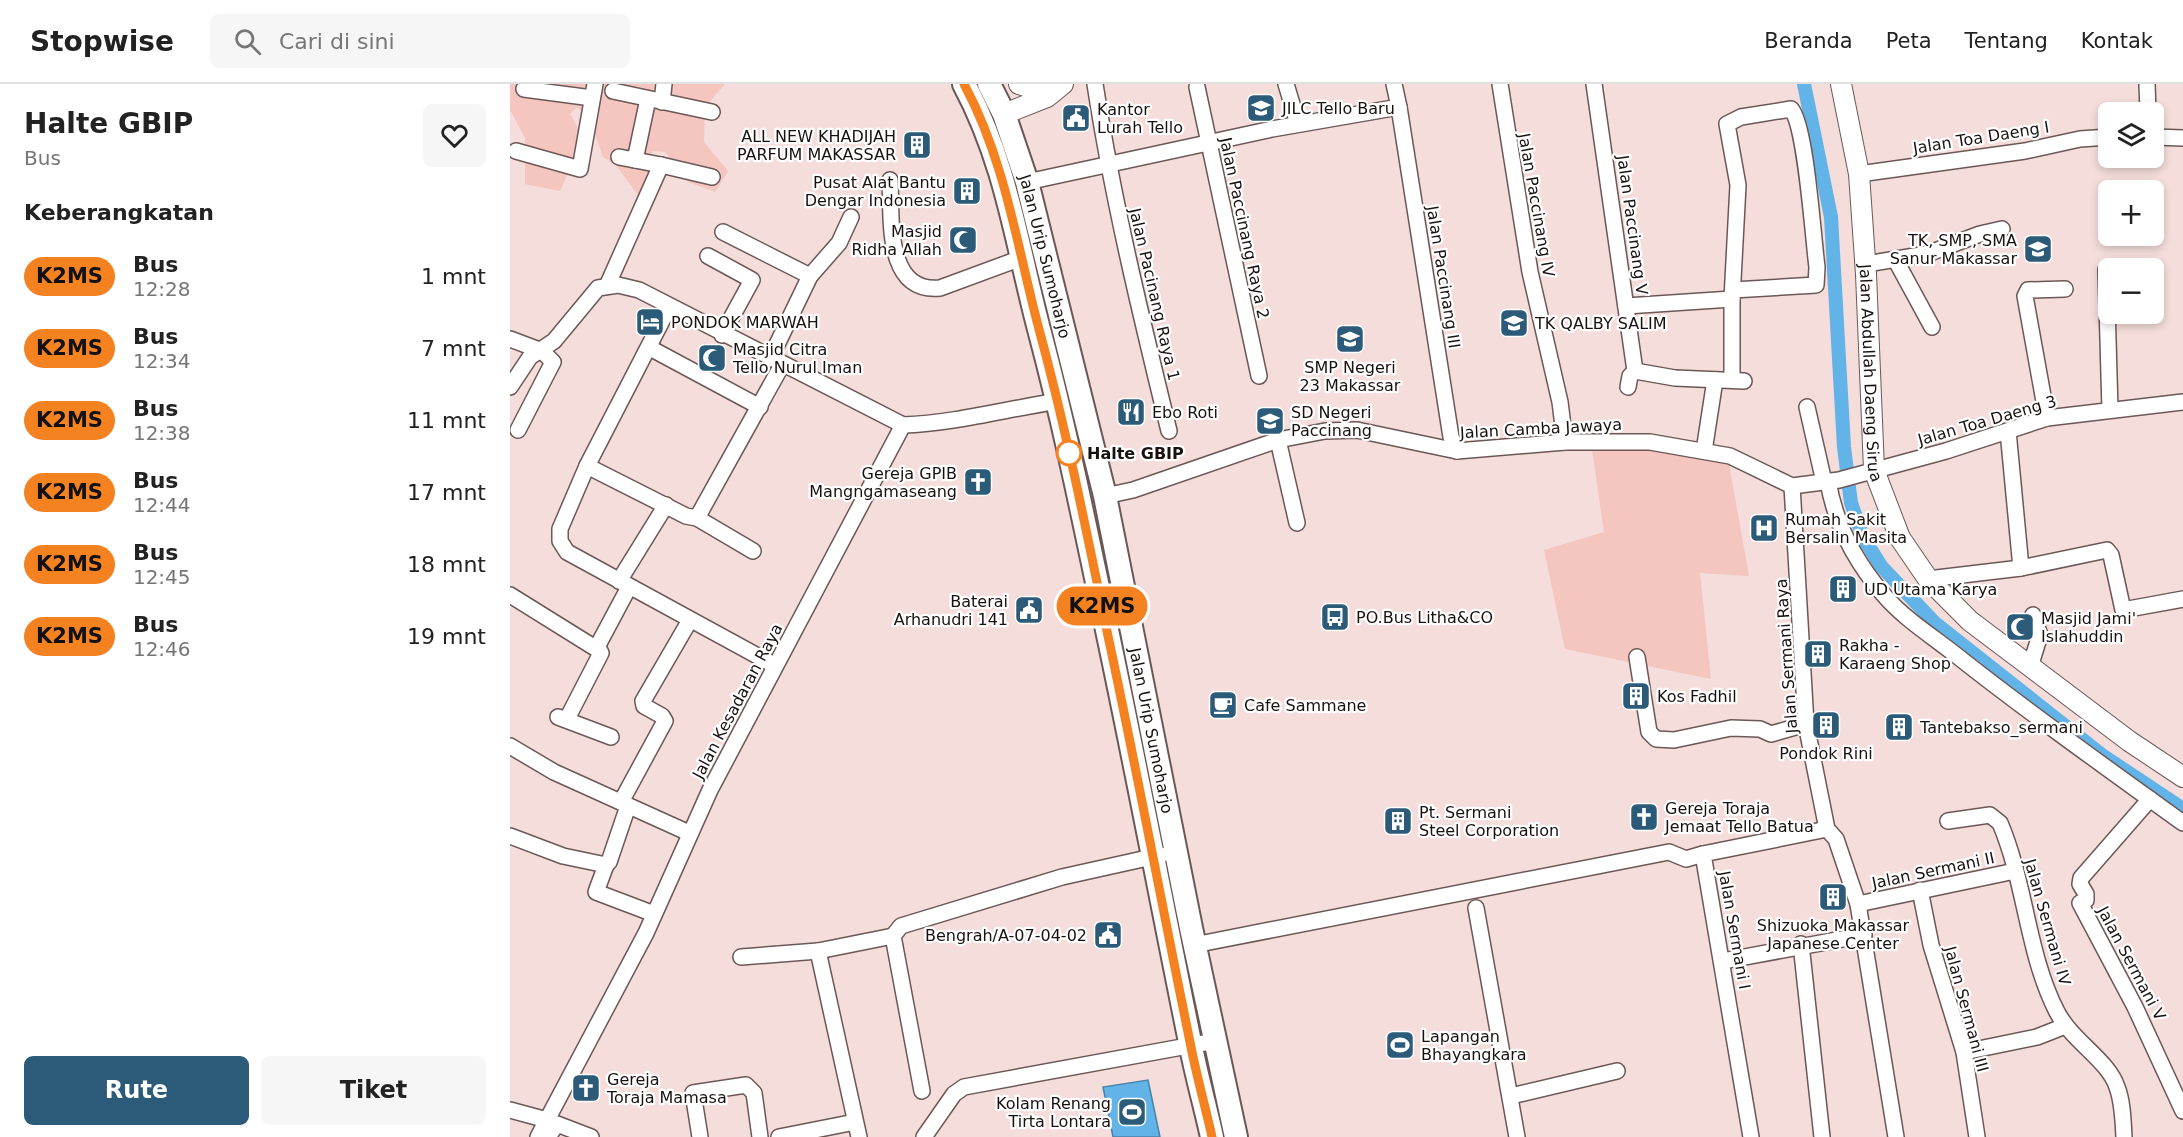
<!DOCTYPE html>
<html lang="id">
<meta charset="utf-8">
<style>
:root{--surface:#fff;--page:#f6f6f6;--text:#222;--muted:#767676;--line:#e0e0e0;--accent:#2b5b79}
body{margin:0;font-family:"DejaVu Sans",sans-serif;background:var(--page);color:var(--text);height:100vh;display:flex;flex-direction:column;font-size:22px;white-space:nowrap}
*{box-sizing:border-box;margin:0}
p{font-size:20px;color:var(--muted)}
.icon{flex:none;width:33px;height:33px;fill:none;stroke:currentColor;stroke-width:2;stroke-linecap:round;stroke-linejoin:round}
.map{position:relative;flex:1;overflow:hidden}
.panel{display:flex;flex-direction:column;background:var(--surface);width:510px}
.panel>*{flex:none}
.badge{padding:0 12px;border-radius:20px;font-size:21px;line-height:39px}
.tools{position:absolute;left:1588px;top:18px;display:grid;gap:12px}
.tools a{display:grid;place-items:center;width:66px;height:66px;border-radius:9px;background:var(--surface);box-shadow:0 3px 9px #0003;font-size:30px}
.map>.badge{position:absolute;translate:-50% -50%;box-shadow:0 0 0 3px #fff}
h2{padding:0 24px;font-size:22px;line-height:54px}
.round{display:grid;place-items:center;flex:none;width:63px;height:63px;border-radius:9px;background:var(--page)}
.head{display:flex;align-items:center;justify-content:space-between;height:102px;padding:0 24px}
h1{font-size:28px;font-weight:700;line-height:45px}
.primary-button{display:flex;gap:12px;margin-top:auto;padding:12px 24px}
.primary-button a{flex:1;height:69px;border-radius:9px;background:var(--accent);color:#fff;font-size:24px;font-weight:700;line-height:69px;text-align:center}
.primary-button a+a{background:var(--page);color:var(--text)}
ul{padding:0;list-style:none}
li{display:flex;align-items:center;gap:18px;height:72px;padding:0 24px}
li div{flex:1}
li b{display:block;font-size:22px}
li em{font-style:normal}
li .badge{min-width:66px;font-weight:700;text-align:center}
header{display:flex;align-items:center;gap:36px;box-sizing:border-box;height:84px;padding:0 30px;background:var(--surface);border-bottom:2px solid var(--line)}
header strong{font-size:28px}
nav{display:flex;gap:33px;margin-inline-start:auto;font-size:21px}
.search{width:420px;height:54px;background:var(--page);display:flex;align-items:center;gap:15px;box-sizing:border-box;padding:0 21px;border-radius:9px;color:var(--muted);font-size:22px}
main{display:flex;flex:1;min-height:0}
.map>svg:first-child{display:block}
.green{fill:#f5c5bf}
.water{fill:#61b3e8;stroke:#4b82a7;stroke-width:1.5}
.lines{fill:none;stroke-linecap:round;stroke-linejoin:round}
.canal{stroke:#61b3e8;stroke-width:14}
.minor-casing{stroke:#6b5856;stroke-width:18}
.major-casing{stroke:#6b5856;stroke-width:22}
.highway-casing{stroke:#6b5856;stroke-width:26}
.minor{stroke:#fff;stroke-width:15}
.major{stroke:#fff;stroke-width:20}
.highway{stroke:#fff;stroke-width:22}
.line-casing{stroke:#fff;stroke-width:14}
.line{stroke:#f58220;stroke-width:9}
.stop-dot{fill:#fff;stroke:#f58220;stroke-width:3}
.labels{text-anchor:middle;stroke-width:4.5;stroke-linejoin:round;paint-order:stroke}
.poi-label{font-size:16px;fill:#191110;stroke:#fff;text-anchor:start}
.street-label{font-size:16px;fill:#191110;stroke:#fff}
.stop-label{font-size:16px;font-weight:bold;fill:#191110;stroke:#fff;text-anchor:start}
</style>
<header>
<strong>Stopwise</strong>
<div class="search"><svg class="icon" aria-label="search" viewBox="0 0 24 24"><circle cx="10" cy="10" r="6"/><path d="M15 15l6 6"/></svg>Cari di sini</div>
<nav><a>Beranda</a><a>Peta</a><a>Tentang</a><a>Kontak</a></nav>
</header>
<main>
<section class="panel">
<div class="head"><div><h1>Halte GBIP</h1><p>Bus</p></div><a class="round"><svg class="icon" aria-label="heart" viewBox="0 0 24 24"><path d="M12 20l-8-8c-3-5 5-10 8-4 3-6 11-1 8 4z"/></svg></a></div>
<h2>Keberangkatan</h2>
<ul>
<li><span class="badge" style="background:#f58220;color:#111">K2MS</span><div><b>Bus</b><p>12:28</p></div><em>1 mnt</em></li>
<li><span class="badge" style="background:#f58220;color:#111">K2MS</span><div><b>Bus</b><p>12:34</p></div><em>7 mnt</em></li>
<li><span class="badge" style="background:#f58220;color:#111">K2MS</span><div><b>Bus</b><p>12:38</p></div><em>11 mnt</em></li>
<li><span class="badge" style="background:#f58220;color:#111">K2MS</span><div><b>Bus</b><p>12:44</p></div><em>17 mnt</em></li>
<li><span class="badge" style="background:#f58220;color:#111">K2MS</span><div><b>Bus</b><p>12:45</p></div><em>18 mnt</em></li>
<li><span class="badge" style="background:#f58220;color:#111">K2MS</span><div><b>Bus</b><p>12:46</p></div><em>19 mnt</em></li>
</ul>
<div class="primary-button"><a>Rute</a><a>Tiket</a></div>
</section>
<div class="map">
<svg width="1673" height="1053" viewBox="0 0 1673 1053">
<rect width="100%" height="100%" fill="#f4ddda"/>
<g class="green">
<path d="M0 0H215L195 23 194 58 218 87 205 108 178 98 155 68 142 67 138 92 130 114 106 81 93 73 80 35 67 23 60 30 80 66 58 89 50 107 15 100V54L0 26Z"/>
<path d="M1082 365 1161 366 1219 380 1239 492 1190 489 1201 595 1055 565 1034 466 1094 448Z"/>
</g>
<path class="water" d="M638 996 650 1053H603L593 1003Z"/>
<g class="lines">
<path class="canal" d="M1294 0 1321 133 1334 363 1341 419 1353 453 1371 482 1425 539 1592 671 1673 725"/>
<g class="minor-casing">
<g id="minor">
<path d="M585 0C603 117 631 232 659 347"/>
<path d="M776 0 788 40"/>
<path d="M990 0 1020 188 1050 318 1055 358"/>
<path d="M1084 0 1125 287"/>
<path d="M1637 0 1638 28"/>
<path d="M687 3 749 292"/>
<path d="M14 5 82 14"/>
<path d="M103 7 202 28"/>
<path d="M152 18 154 0"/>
<path d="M889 23 941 353 947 367"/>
<path d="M1644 53 1673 54"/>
<path d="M6 67 70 85 85 0"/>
<path d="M109 73 151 81"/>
<path d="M125 76 138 15"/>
<path d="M1349 90 1515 67 1570 55 1599 53"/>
<path d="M380 96C382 133 374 209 430 204L514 173"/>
<path d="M517 98 762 45 889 23 884 0"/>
<path d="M213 148 300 192"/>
<path d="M198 172 242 196 212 251"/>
<path d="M1385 175 1422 243"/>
<path d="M1356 180 1417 170 1470 150 1492 145"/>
<path d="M1596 186 1600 326"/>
<path d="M97 202 151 81 202 93"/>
<path d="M1116 222 1222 215"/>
<path d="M159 223 77 382 50 445V457L57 468 264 581"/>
<path d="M0 255 32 267 43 278 8 346"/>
<path d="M140 264 250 323"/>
<path d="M260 275 300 192 329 159 341 133"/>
<path d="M1125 287 1165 294 1234 297"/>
<path d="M1222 296V215L1228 101 1217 40 1231 33 1281 25C1296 41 1303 154 1307 183L1306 201 1223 206"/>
<path d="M0 303 20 273 44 257 88 204 108 201 129 206 393 341C446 339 496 325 549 317"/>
<path d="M1118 303 1120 292 1125 287"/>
<path d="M1297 323 1314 398"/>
<path d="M1537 334 1515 212 1518 206 1555 205"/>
<path d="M1498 347 1511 484"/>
<path d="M768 356 787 439"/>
<path d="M1194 367 1205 296"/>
<path d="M77 382 176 432 187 434 272 281"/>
<path d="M1318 397C1325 440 1345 477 1373 510 1393 534 1422 552 1446 571 1520 630 1597 684 1673 739"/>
<path d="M1282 402 1296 640 1317 745 1326 755 1348 820 1386 1053"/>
<path d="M595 412 623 406 768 356 815 347 847 346 947 367 1055 358H1140L1220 372 1282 402 1329 396 1436 367 1537 334 1673 318"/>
<path d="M187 434 243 467"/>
<path d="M1418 495 1511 484 1597 466 1601 471 1613 526 1673 515"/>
<path d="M109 497 156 421"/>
<path d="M0 511 90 567 91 569 57 635"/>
<path d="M87 563 119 503"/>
<path d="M1127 573 1139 648 1146 655 1164 656 1221 644 1250 645 1261 650 1296 640"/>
<path d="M1520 583 1530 551 1523 531"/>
<path d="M48 633 101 653"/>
<path d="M0 662 44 688 179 749"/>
<path d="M1640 715 1571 794 1570 800 1576 810V816L1570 819 1625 923 1673 1027"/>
<path d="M111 718 155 637 152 632 134 622 133 617 180 536"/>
<path d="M1438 737 1480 731 1490 739C1516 800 1517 870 1547 928 1563 958 1598 976 1607 1003 1613 1019 1613 1037 1614 1053"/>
<path d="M0 752 53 772 96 781 99 778 118 722"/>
<path d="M96 781 86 808 144 830"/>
<path d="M1410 806 1421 861 1454 968 1467 1053"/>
<path d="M1348 820 1505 787"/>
<path d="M966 824 1007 1053"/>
<path d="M1291 860 1312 1053"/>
<path d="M684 861 1159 768 1176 775 1193 770"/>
<path d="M308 867 349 1053"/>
<path d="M231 873 308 867 383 852"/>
<path d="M1213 877 1354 851"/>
<path d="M1454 968 1527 953 1555 942"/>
<path d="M412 1007 383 852 391 842 552 793 651 771"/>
<path d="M1001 1012 1107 987"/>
<path d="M0 1026 37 1036"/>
<path d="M28 1053 136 849 200 706 393 341"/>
<path d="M38 1053 47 1040 81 1053"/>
<path d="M190 1053 183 1009 236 1001 244 1009 250 1053"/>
<path d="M269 1053 345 1038"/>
<path d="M414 1053 444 1010 454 1003 705 957"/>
<path d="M1241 1053 1193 770 1317 745"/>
</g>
</g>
<g class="major-casing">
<g id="major">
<path d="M509 0 518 3 539 0"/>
<path id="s1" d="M1331 0 1349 90 1356 190 1364 386 1390 454 1418 495 1460 537 1619 657 1673 693"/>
<path d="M494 30 537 13 553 0"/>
</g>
</g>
<g class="highway-casing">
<g id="highway">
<path d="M454 0C497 80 507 163 530 249 556 347 576 447 597 546 626 683 652 820 680 958 686 990 695 1021 702 1053"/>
<path id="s2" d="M479 0 494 30 517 98 595 412 681 844 726 1053"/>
</g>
</g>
<use href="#minor" class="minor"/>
<use href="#major" class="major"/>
<use href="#highway" class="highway"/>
</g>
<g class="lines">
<g class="line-casing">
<path id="line" d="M454 0C496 78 507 164 530 249 557 349 577 450 598 552 627 687 652 822 680 958 686 990 695 1021 702 1053"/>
</g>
<use href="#line" class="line"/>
</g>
<defs>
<g id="school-square" transform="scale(1.5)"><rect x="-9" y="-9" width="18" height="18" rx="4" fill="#2b5b79" stroke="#fff"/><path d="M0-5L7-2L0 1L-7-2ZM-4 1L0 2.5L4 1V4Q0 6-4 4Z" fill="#fff"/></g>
<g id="civic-square" transform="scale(1.5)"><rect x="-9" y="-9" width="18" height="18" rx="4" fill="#2b5b79" stroke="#fff"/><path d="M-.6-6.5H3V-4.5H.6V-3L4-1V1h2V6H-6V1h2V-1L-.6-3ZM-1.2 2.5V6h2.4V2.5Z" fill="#fff"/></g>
<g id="building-square" transform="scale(1.5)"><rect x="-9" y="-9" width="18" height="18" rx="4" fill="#2b5b79" stroke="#fff"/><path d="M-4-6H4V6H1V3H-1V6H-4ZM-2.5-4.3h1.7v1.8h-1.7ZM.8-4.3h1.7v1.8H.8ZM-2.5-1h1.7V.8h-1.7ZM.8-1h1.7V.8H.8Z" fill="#fff"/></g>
<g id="mosque-square" transform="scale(1.5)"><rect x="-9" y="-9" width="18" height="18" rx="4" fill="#2b5b79" stroke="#fff"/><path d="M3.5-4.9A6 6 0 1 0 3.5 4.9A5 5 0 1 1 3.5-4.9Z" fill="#fff"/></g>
<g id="hotel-square" transform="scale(1.5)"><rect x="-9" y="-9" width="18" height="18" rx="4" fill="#2b5b79" stroke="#fff"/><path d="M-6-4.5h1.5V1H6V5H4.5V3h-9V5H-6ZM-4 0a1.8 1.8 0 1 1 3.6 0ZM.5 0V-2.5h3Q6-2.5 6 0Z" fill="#fff"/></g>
<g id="restaurant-square" transform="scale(1.5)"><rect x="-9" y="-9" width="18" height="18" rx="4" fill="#2b5b79" stroke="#fff"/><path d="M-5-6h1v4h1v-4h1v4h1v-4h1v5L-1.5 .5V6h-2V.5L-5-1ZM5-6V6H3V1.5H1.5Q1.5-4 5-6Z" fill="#fff"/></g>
<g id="church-square" transform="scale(1.5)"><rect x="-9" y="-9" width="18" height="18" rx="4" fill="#2b5b79" stroke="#fff"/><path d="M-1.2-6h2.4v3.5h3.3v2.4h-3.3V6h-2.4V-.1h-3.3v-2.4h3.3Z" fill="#fff"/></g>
<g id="hospital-square" transform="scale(1.5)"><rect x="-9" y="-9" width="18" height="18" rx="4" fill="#2b5b79" stroke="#fff"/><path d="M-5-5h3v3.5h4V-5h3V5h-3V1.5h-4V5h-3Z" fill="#fff"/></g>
<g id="bus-square" transform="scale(1.5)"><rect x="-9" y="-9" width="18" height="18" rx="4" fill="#2b5b79" stroke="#fff"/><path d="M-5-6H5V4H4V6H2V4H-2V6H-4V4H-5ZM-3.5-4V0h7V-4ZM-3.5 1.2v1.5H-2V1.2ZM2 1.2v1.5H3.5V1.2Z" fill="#fff"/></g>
<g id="cafe-square" transform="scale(1.5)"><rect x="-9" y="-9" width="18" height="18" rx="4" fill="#2b5b79" stroke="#fff"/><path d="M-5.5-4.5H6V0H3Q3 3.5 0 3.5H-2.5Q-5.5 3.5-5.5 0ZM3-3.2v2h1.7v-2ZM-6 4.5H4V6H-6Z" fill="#fff"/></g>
<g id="stadium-square" transform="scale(1.5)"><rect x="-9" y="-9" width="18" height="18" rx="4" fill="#2b5b79" stroke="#fff"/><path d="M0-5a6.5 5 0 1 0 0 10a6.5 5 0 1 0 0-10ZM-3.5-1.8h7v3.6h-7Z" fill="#fff"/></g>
</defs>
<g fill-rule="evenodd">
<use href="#school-square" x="751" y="24"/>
<use href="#civic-square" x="566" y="34"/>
<use href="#building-square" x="407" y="61"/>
<use href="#building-square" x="457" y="107"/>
<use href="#mosque-square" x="453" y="156"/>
<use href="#school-square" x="1528" y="165"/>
<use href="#hotel-square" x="140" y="238"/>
<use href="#school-square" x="1004" y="239"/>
<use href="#school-square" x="840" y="255"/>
<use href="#mosque-square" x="202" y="274"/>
<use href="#restaurant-square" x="621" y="328"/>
<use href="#school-square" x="760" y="337"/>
<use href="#church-square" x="468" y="398"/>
<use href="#hospital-square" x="1254" y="444"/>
<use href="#building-square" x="1333" y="505"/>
<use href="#civic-square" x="519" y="526"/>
<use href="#bus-square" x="825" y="533"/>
<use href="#mosque-square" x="1510" y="543"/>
<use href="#building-square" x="1308" y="570"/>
<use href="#building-square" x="1126" y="612"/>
<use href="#cafe-square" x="713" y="621"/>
<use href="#building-square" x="1316" y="641"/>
<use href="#building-square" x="1389" y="643"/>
<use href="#church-square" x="1134" y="733"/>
<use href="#building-square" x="888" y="737"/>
<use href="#building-square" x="1323" y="813"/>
<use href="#civic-square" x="598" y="851"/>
<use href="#stadium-square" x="890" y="961"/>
<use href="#church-square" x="76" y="1004"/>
<use href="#stadium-square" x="622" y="1028"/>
</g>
<circle class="stop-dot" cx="559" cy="369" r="12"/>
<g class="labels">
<g class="poi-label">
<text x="772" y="30">JILC Tello Baru</text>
<text x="587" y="31">Kantor<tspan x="587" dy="18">Lurah Tello</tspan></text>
<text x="386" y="58" text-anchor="end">ALL NEW KHADIJAH<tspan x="386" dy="18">PARFUM MAKASSAR</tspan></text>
<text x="436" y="104" text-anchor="end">Pusat Alat Bantu<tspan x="436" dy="18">Dengar Indonesia</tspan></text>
<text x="432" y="153" text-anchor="end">Masjid<tspan x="432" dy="18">Ridha Allah</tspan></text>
<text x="1507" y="162" text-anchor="end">TK, SMP, SMA<tspan x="1507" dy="18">Sanur Makassar</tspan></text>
<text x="161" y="244">PONDOK MARWAH</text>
<text x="1025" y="245">TK QALBY SALIM</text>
<text x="223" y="271">Masjid Citra<tspan x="223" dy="18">Tello Nurul Iman</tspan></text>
<text x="840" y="289" text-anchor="middle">SMP Negeri<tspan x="840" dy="18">23 Makassar</tspan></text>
<text x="642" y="334">Ebo Roti</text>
<text x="781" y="334">SD Negeri<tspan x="781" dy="18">Paccinang</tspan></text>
<text x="447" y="395" text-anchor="end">Gereja GPIB<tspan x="447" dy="18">Mangngamaseang</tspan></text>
<text x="1275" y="441">Rumah Sakit<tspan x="1275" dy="18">Bersalin Masita</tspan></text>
<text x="1354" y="511">UD Utama Karya</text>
<text x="498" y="523" text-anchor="end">Baterai<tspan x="498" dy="18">Arhanudri 141</tspan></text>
<text x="846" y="539">PO.Bus Litha&amp;CO</text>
<text x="1531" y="540">Masjid Jami'<tspan x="1531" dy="18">Islahuddin</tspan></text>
<text x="1329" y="567">Rakha -<tspan x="1329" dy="18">Karaeng Shop</tspan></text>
<text x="1147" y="618">Kos Fadhil</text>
<text x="734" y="627">Cafe Sammane</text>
<text x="1410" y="649">Tantebakso_sermani</text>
<text x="1316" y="675" text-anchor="middle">Pondok Rini</text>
<text x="1155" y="730">Gereja Toraja<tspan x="1155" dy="18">Jemaat Tello Batua</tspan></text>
<text x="909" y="734">Pt. Sermani<tspan x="909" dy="18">Steel Corporation</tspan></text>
<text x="1323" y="847" text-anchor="middle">Shizuoka Makassar<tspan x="1323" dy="18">Japanese Center</tspan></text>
<text x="577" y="857" text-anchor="end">Bengrah/A-07-04-02</text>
<text x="911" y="958">Lapangan<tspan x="911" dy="18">Bhayangkara</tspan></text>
<text x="97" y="1001">Gereja<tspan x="97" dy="18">Toraja Mamasa</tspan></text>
<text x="601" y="1025" text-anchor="end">Kolam Renang<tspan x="601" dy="18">Tirta Lontara</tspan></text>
</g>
<g class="street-label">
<text transform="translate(1471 53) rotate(-9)" y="6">Jalan Toa Daeng I</text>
<text transform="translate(1027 121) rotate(80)" y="6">Jalan Paccinang IV</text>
<text transform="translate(1123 141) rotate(82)" y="6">Jalan Paccinang V</text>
<text transform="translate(735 144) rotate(78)" y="6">Jalan Paccinang Raya 2</text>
<text dy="6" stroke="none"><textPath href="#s2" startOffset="182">Jalan Urip Sumoharjo</textPath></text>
<text transform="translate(934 193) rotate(81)" y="6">Jalan Paccinang III</text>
<text transform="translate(645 210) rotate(77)" y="6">Jalan Pacinang Raya 1</text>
<text dy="6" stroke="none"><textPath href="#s1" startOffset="291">Jalan Abdullah Daeng Sirua</textPath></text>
<text transform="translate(1477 336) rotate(-16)" y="6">Jalan Toa Daeng 3</text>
<text transform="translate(1031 344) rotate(-3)" y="6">Jalan Camba Jawaya</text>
<text transform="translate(1276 572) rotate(-94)" y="6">Jalan Sermani Raya</text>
<text transform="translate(227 617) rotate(-62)" y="6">Jalan Kesadaran Raya</text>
<text dy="6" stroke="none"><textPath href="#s2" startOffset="668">Jalan Urip Sumoharjo</textPath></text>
<text transform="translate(1423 786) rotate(-12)" y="6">Jalan Sermani II</text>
<text transform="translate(1538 838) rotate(74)" y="6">Jalan Sermani IV</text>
<text transform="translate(1225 846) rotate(80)" y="6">Jalan Sermani I</text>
<text transform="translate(1622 879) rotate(62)" y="6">Jalan Sermani V</text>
<text transform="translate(1457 925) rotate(75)" y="6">Jalan Sermani III</text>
</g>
<g class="stop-label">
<text x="577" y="375">Halte GBIP</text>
</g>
</g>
</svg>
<div class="tools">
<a><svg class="icon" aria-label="layers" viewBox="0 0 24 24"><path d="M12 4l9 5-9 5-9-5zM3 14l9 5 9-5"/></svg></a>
<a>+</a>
<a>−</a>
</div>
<b class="badge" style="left:592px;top:522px;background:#f58220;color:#111">K2MS</b>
</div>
</main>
